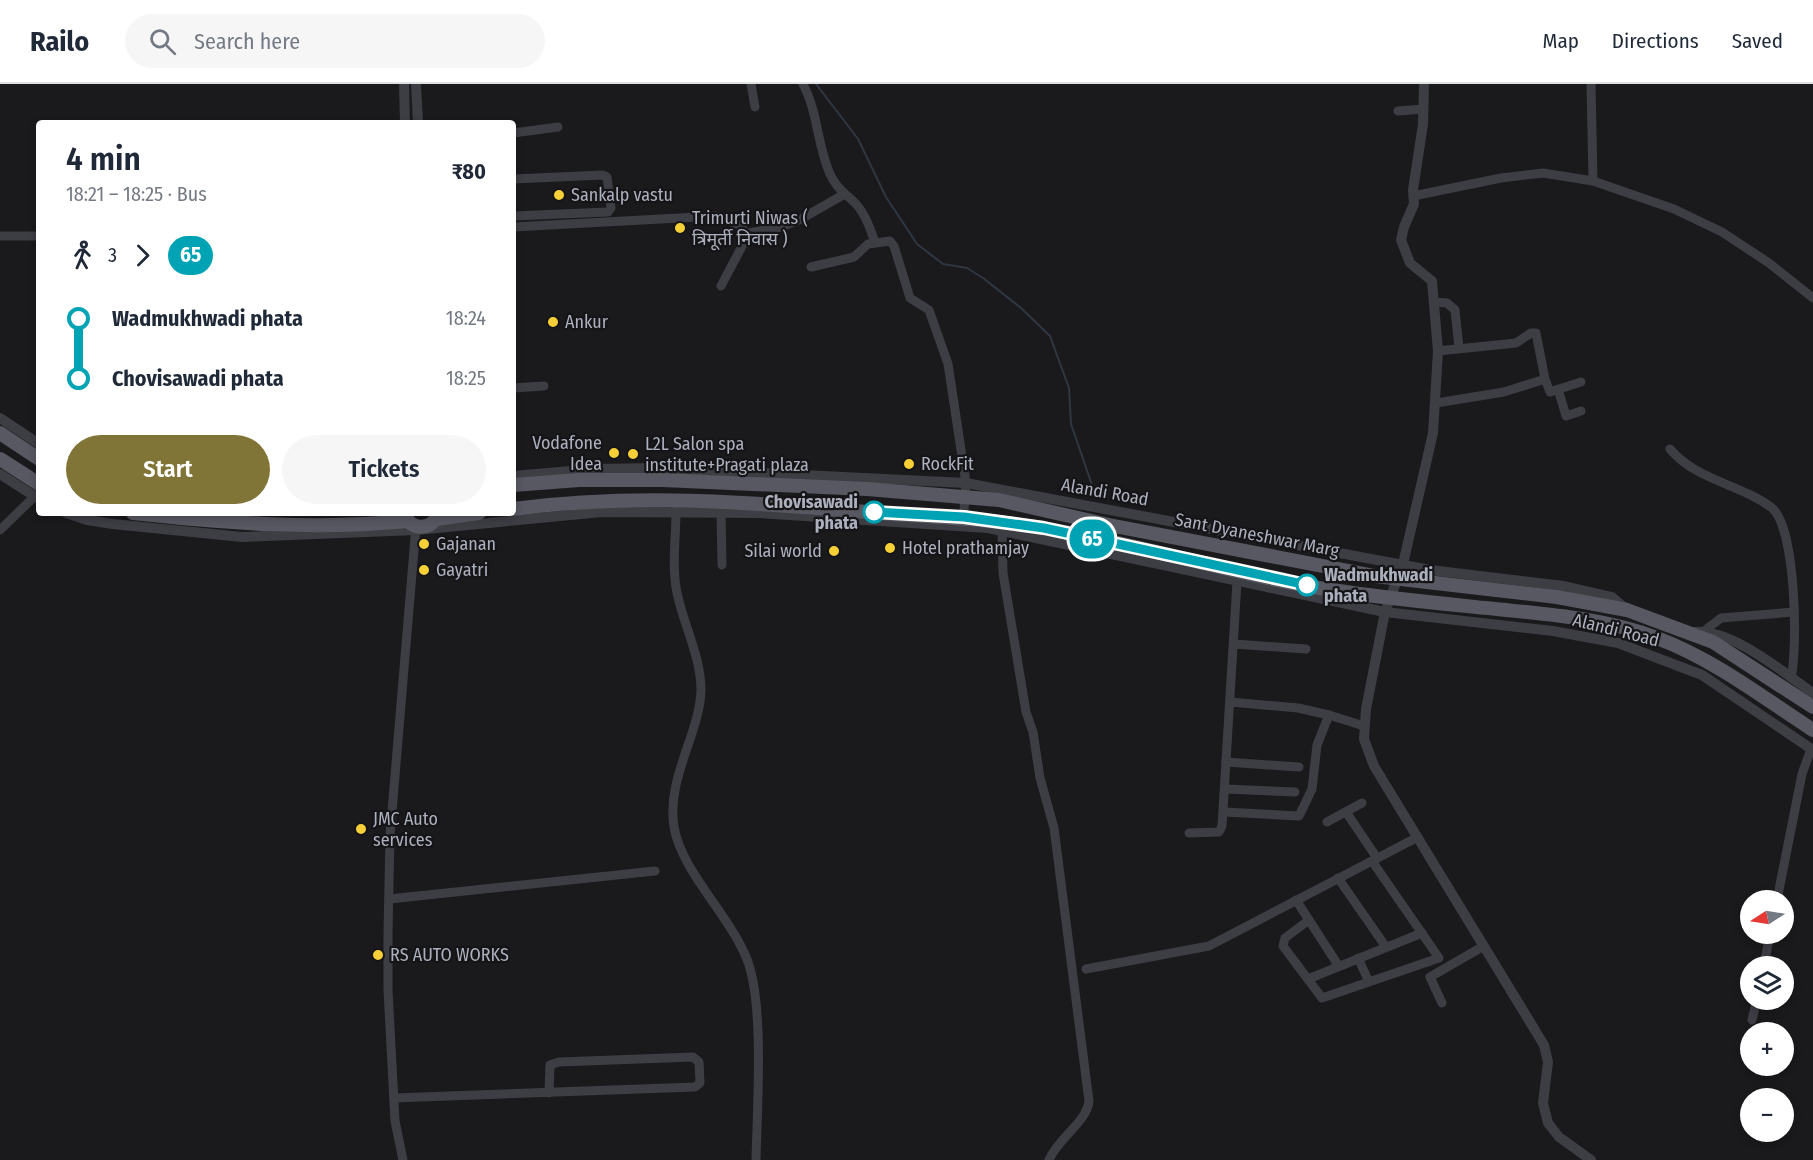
<!DOCTYPE html>
<meta charset="utf-8">
<style>
:root{--surface:#fff;--page:#f6f6f7;--text:#1f2937;--muted:#747a83;--line:#e0e1e3;--accent:#807437}
body{margin:0;font-family:"Fira Sans Condensed","Noto Sans Devanagari",sans-serif;background:var(--page);color:var(--text);height:100vh;display:flex;flex-direction:column;font-size:22px;white-space:nowrap}
*{box-sizing:border-box;margin:0}
p{font-size:20px;color:var(--muted)}
.icon{flex:none;width:33px;height:33px;fill:none;stroke:currentColor;stroke-width:2;stroke-linecap:round;stroke-linejoin:round}
.map{position:relative;flex:1;overflow:hidden}
.details{position:absolute;left:36px;top:36px;width:480px;height:396px;display:flex;flex-direction:column;background:var(--surface);border-radius:6px;box-shadow:0 3px 9px #0003}
.details>*{flex:none}
.badge{padding:0 12px;border-radius:20px;font-size:21px;line-height:39px}
.needle{width:39px;rotate:258deg}
.buttons{position:absolute;left:1740px;top:806px;display:grid;gap:12px}
.buttons a{display:grid;place-items:center;width:54px;height:54px;border-radius:50%;background:var(--surface);box-shadow:0 3px 9px #0003;font-size:30px}
.map>.badge{position:absolute;translate:-50% -50%;box-shadow:0 0 0 3px #fff}
.legs{display:flex;align-items:center;gap:9px;height:66px;padding:0 30px;font-size:20px}
.legs p{margin-inline-start:auto}
.overview{display:flex;align-items:center;justify-content:space-between;height:102px;padding:0 30px}
h1{font-size:33px;font-weight:600;line-height:45px}
.action{display:flex;gap:12px;margin-top:auto;padding:12px 30px}
.action a{flex:1;height:69px;border-radius:36px;background:var(--accent);color:#fff;font-size:24px;font-weight:600;line-height:69px;text-align:center}
.action a+a{background:var(--page);color:var(--text)}
ul{padding:0 30px;list-style:none}
li{display:flex;align-items:center;gap:21px;height:60px;font-size:22px}
li i{display:grid;place-items:center;width:9px;height:100%;margin:0 8px;background:currentColor}
li i::after{content:'';width:15px;height:15px;margin:-8px;border:4px solid;border-radius:50%;background:var(--surface)}
li p{margin-inline-start:auto}
li:first-child i{background:linear-gradient(#0000 50%,currentColor 0)}
li:last-child i{background:linear-gradient(currentColor 50%,#0000 0)}
header{display:flex;align-items:center;gap:36px;box-sizing:border-box;height:84px;padding:0 30px;background:var(--surface);border-bottom:2px solid var(--line)}
header strong{font-size:28px}
nav{display:flex;gap:33px;margin-inline-start:auto;font-size:21px}
.search{width:420px;height:54px;background:var(--page);display:flex;align-items:center;gap:15px;box-sizing:border-box;padding:0 21px;border-radius:33px;color:var(--muted);font-size:22px}
.map>svg:first-child{display:block}
.lines{fill:none;stroke-linecap:round;stroke-linejoin:round}
.stream{stroke:#2f3741;stroke-width:2}
.minor{stroke:#3d3d44;stroke-width:9}
.tertiary{stroke:#3d3d44;stroke-width:10}
.primary{stroke:#575861;stroke-width:14}
.line-1-casing{stroke:#fff;stroke-width:14}
.line-1{stroke:#00a3b4;stroke-width:9}
.poi-dot{fill:#f7d038;stroke:#151518;stroke-width:2}
.stop-1-dot{fill:#fff;stroke:#00a3b4;stroke-width:3}
.labels{text-anchor:middle;stroke-width:4.5;stroke-linejoin:round;paint-order:stroke}
.poi-label{font-size:18px;fill:#acafbc;stroke:#151518;text-anchor:start}
.street-label{font-size:18px;fill:#acafbc;stroke:#151518}
.stop-label{font-size:18px;font-weight:bold;fill:#acafbc;stroke:#151518;text-anchor:end}
</style>
<header>
<strong>Railo</strong>
<div class="search"><svg class="icon" aria-label="search" viewBox="0 0 24 24"><circle cx="10" cy="10" r="6"/><path d="M15 15l6 6"/></svg>Search here</div>
<nav><a>Map</a><a>Directions</a><a>Saved</a></nav>
</header>
<div class="map">
<svg width="1813" height="1076" viewBox="0 0 1813 1076">
<rect width="100%" height="100%" fill="#1a1a1d"/>
<g class="lines">
<path class="stream" d="M816 0 858 55 886 113 917 160 943 180 967 184 983 194 1021 224 1050 252 1069 304 1071 340 1092 401"/>
<g class="minor">
<path d="M751 0 755 23"/>
<path d="M803 0C818 28 817 61 830 90 837 105 843 107 854 118 864 127 871 146 875 159"/>
<path d="M1591 0 1593 97"/>
<path d="M1398 27 1424 25"/>
<path d="M513 49 558 43"/>
<path d="M513 95 603 91 607 93 611 124 608 128 513 132"/>
<path d="M1413 112 1501 94 1543 89 1593 97 1674 125 1722 148 1769 179 1813 214"/>
<path d="M513 143 716 132 742 142 745 152"/>
<path d="M0 152H39"/>
<path d="M811 183 854 173 868 160 890 157 894 162 910 214 929 226 948 280 966 399 963 439"/>
<path d="M721 202 749 149 781 143 801 135 843 111"/>
<path d="M1436 218 1447 219 1455 226 1459 264"/>
<path d="M1545 295 1550 308 1581 298"/>
<path d="M513 304 544 302"/>
<path d="M1558 305 1566 332 1581 327"/>
<path d="M1436 319 1504 308 1545 295 1536 249H1531L1516 259 1438 267"/>
<path d="M1670 365C1697 397 1741 400 1772 424 1796 444 1798 564 1791 594"/>
<path d="M676 427C676 455 671 486 678 513 685 544 701 574 701 606 700 649 666 695 674 743 681 786 729 831 746 873 765 916 757 1026 756 1076"/>
<path d="M721 428 722 481"/>
<path d="M0 446 34 413"/>
<path d="M1002 448 1003 489 1026 628 1033 648 1040 694 1054 744 1089 1017C1087 1038 1058 1054 1049 1076"/>
<path d="M1704 547 1721 534 1794 528"/>
<path d="M1234 560 1306 565"/>
<path d="M1230 618 1298 624 1329 631"/>
<path d="M1226 678 1299 683"/>
<path d="M1225 705 1295 708"/>
<path d="M1224 728 1299 732 1312 705 1317 661 1329 631 1364 642"/>
<path d="M1346 728 1377 774"/>
<path d="M1327 738 1362 719"/>
<path d="M1189 749 1219 748 1222 742 1237 498"/>
<path d="M1338 794 1386 863"/>
<path d="M389 815 655 787"/>
<path d="M1296 816 1338 881"/>
<path d="M1777 816 1802 690 1811 665"/>
<path d="M1309 836 1285 854 1283 862 1322 914 1439 874 1372 777"/>
<path d="M1358 874 1369 898"/>
<path d="M1764 882 1770 849"/>
<path d="M1086 885 1209 862 1416 754"/>
<path d="M1308 895 1422 849"/>
<path d="M1442 919 1430 893 1482 863"/>
<path d="M1752 936 1757 915"/>
<path d="M394 1014 695 1003 700 999 699 978 693 973 559 978 550 981 549 1009"/>
<path d="M403 1076 395 1037 388 906V849L390 751 416 442"/>
</g>
<g class="tertiary">
<path d="M404 0 405 39"/>
<path d="M416 0 418 39"/>
<path d="M1424 0 1423 40 1413 106 1414 120 1404 143 1401 156 1410 179 1432 197 1438 267 1433 349 1403 480 1385 528 1366 625 1364 655 1374 682 1544 961 1548 978 1543 1019 1548 1039 1559 1053 1591 1076"/>
<path d="M0 334 39 360"/>
<path d="M0 390 39 415"/>
<path d="M513 392 594 385 658 384 966 399 1430 486 1564 502 1612 513 1627 526"/>
<path d="M66 429 87 436 113 440 242 453 416 446 602 428 759 429 988 444 1385 528 1553 547 1618 559 1702 591 1813 666"/>
<path d="M1692 548C1732 544 1781 587 1813 609"/>
</g>
<g class="primary">
<path d="M0 349 39 375"/>
<path d="M0 375 39 400"/>
<path d="M513 401 579 396H663L867 405 999 416 1109 441 1375 492 1557 513 1627 526 1713 558 1813 623"/>
<path d="M513 425C635 409 746 418 868 428 927 433 984 434 1042 444 1140 460 1234 491 1332 506 1389 515 1448 520 1506 526 1557 531 1609 536 1657 554 1715 576 1762 613 1813 646"/>
<path d="M133 429C224 439 316 446 407 437"/>
<path d="M404 431C412 447 432 447 439 429"/>
<path d="M436 435 479 429"/>
</g>
</g>
<g class="lines">
<g class="line-1-casing">
<path id="line-1" d="M874 428 964 433 1044 444 1307 501"/>
</g>
<use href="#line-1" class="line-1"/>
</g>
<g class="poi-dot">
<circle cx="559" cy="111" r="6"/>
<circle cx="680" cy="144" r="6"/>
<circle cx="553" cy="238" r="6"/>
<circle cx="614" cy="369" r="6"/>
<circle cx="633" cy="370" r="6"/>
<circle cx="909" cy="380" r="6"/>
<circle cx="424" cy="460" r="6"/>
<circle cx="890" cy="464" r="6"/>
<circle cx="834" cy="467" r="6"/>
<circle cx="424" cy="486" r="6"/>
<circle cx="361" cy="745" r="6"/>
<circle cx="378" cy="871" r="6"/>
</g>
<g class="stop-1-dot">
<circle cx="874" cy="428" r="10"/>
<circle cx="1307" cy="501" r="10"/>
</g>
<g class="labels">
<g class="poi-label">
<text x="571" y="117">Sankalp vastu</text>
<text x="692" y="140">Trimurti Niwas (<tspan x="692" dy="21">त्रिमूर्ती निवास )</tspan></text>
<text x="565" y="244">Ankur</text>
<text x="602" y="365" text-anchor="end">Vodafone<tspan x="602" dy="21">Idea</tspan></text>
<text x="645" y="366">L2L Salon spa<tspan x="645" dy="21">institute+Pragati plaza</tspan></text>
<text x="921" y="386">RockFit</text>
<text x="436" y="466">Gajanan</text>
<text x="902" y="470">Hotel prathamjay</text>
<text x="822" y="473" text-anchor="end">Silai world</text>
<text x="436" y="492">Gayatri</text>
<text x="373" y="741">JMC Auto<tspan x="373" dy="21">services</tspan></text>
<text x="390" y="877">RS AUTO WORKS</text>
</g>
<g class="street-label">
<text transform="translate(1105 408) rotate(10)" y="6">Alandi Road</text>
<text transform="translate(1257 451) rotate(11)" y="6">Sant Dyaneshwar Marg</text>
<text transform="translate(1616 546) rotate(14)" y="6">Alandi Road</text>
</g>
<g class="stop-label">
<text x="858" y="424">Chovisawadi<tspan x="858" dy="21">phata</tspan></text>
<text x="1324" y="497" text-anchor="start">Wadmukhwadi<tspan x="1324" dy="21">phata</tspan></text>
</g>
</g>
</svg>
<div class="buttons">
<a><svg class="needle" viewBox="-14 -14 28 28"><path d="M0-13l5 13h-10z" fill="#e53935"/><path d="M0 13l5-13h-10z" fill="#747a83"/></svg></a>
<a><svg class="icon" aria-label="layers" viewBox="0 0 24 24"><path d="M12 4l9 5-9 5-9-5zM3 14l9 5 9-5"/></svg></a>
<a>+</a>
<a>−</a>
</div>
<b class="badge" style="left:1092px;top:455px;background:#00a3b4;color:#fff">65</b>
<section class="details">
<div class="overview"><div><h1>4 min</h1><p>18:21 – 18:25 · Bus</p></div><b>₹80</b></div>
<div class="legs"><svg class="icon" aria-label="walk" viewBox="0 0 24 24"><circle cx="13" cy="4" r="2"/><path d="M13 8l-2 6 4 7M11 14l-3 7M7 12l3-4h3l4 4"/></svg>3<svg class="icon" aria-label="forward" viewBox="0 0 24 24"><path d="M9 5l7 7-7 7"/></svg><b class="badge" style="background:#00a3b4;color:#fff">65</b></div>
<ul>
<li><i style="color:#00a3b4"></i><b>Wadmukhwadi phata</b><p>18:24</p></li>
<li><i style="color:#00a3b4"></i><b>Chovisawadi phata</b><p>18:25</p></li>
</ul>
<div class="action"><a>Start</a><a>Tickets</a></div>
</section>
</div>
